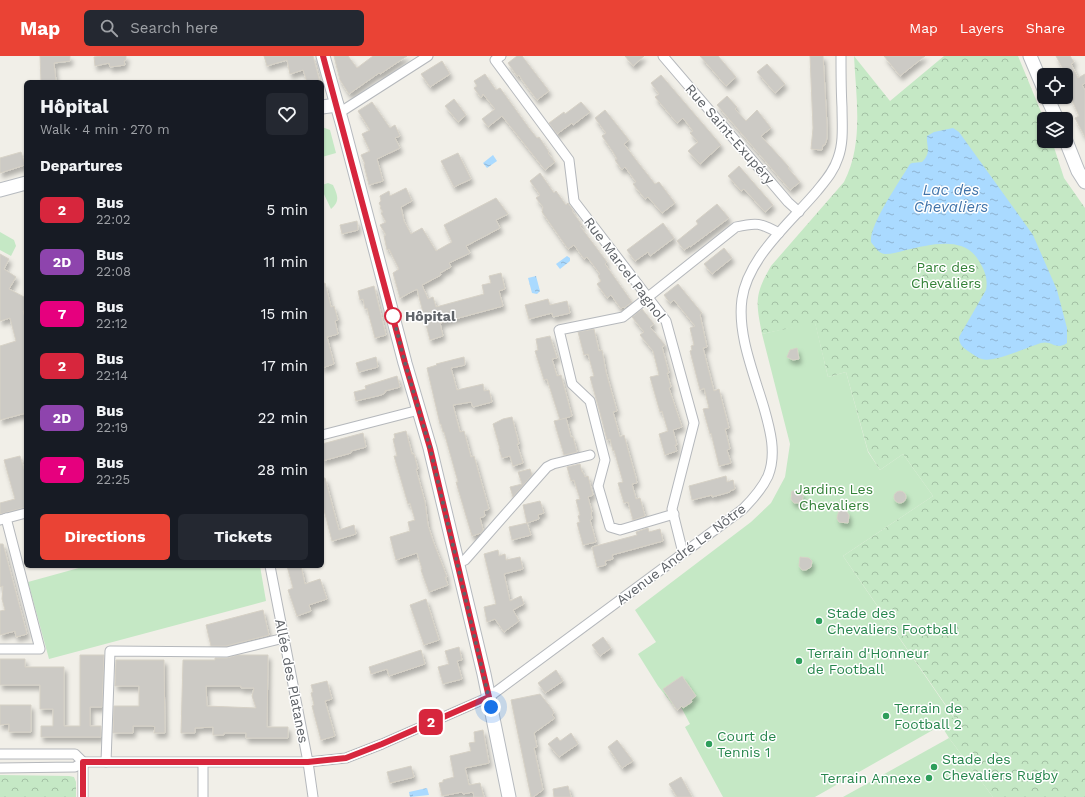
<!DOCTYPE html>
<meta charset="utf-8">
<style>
:root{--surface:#171b24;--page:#242831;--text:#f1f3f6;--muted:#9ea1a6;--accent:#ea4335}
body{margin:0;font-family:"Work Sans",sans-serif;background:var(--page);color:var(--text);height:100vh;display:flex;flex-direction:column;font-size:15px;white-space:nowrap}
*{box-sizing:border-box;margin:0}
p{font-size:13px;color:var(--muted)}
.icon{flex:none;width:22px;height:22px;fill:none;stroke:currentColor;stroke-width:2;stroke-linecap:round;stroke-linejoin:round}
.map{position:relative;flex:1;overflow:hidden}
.side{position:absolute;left:24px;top:24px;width:300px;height:488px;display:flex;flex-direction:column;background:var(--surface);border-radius:6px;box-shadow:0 1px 3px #0004}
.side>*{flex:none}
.badge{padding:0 8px;border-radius:6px;font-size:14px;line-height:26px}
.buttons{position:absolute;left:1037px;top:12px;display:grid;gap:8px}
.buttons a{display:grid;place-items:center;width:36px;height:36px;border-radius:6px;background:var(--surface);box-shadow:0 1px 3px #0004;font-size:20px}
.you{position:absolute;width:20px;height:20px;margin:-10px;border:3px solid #fff;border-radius:50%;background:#1a73e8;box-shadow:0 0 0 6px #1a73e833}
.map>.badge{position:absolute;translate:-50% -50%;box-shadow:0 0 0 2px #fff}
h2{padding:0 16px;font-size:15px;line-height:36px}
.round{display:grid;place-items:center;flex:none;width:42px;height:42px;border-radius:6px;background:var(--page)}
.head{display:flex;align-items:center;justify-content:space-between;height:68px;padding:0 16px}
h1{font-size:19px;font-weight:700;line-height:30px}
.cta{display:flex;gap:8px;margin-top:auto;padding:8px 16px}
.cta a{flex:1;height:46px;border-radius:6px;background:var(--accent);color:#fff;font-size:16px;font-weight:700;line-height:46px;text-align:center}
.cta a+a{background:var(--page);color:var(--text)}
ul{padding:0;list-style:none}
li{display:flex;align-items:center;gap:12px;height:52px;padding:0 16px}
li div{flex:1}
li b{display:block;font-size:15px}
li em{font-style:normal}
li .badge{min-width:44px;font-weight:700;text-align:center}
header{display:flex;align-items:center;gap:24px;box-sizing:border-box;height:56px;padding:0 20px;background:var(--accent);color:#fff}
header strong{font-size:19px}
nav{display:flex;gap:22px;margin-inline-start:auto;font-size:14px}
.search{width:280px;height:36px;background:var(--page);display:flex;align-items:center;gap:10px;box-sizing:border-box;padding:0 14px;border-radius:6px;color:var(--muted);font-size:15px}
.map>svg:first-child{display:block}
.green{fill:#c5e8c5}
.park{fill:url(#park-crowns)}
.water{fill:url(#water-ripples)}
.building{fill:#cccac5;stroke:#d6d1c6;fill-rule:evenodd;filter:url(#shadow)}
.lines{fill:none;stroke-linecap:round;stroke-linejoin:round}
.street-casing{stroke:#b5b8bc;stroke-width:11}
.secondary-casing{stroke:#b6babf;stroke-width:15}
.street{stroke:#fff;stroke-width:9}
.secondary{stroke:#fff;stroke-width:13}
.line-casing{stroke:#fff;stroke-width:9}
.line{stroke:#d7263d;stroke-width:6}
.walk{stroke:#5f6368;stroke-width:4;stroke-dasharray:0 7.2}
.stop-dot{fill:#fff;stroke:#d7263d;stroke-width:2}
.leisure-dot{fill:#2e9e5b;stroke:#fff;stroke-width:1.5}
.labels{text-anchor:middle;stroke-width:3;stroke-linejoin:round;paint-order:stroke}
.street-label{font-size:14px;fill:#5f6368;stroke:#fff}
.park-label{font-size:14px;fill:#348238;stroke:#fff}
.stop-label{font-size:14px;font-weight:bold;fill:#5f6368;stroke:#fff;text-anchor:start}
.leisure-label{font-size:14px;fill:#27864d;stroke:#fff;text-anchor:start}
.water-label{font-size:15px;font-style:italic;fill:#4174aa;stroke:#fff}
</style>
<header>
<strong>Map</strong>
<div class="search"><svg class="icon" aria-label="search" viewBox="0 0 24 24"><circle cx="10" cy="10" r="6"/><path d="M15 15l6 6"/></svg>Search here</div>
<nav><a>Map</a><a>Layers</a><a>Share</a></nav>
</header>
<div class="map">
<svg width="1085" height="741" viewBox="0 0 1085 741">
<defs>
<pattern id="park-crowns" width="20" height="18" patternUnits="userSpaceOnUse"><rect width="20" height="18" fill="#c5e8c5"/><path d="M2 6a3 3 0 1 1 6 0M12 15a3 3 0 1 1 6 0" fill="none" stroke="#a3c0a4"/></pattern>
<pattern id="water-ripples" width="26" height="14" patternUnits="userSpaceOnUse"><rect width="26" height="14" fill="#aadaff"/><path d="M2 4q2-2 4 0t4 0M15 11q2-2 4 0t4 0" fill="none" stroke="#8eb4d2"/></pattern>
<filter id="shadow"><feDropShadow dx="2.5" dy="4.5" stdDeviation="2" flood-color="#0004"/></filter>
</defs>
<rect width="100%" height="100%" fill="#f1efe8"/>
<g class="green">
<path d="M322 71 330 74 336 97 322 101Z"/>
<path d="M328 127 333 129C337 138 341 145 331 153L322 134V129Z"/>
<path d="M0 176 14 184 16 190 11 200 0 194Z"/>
<path d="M815 266 828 321 846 316 868 396 880 414 903 398 933 440 843 500 954 662 815 741H723L685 671 690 668 681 651 677 654 658 630 638 598 656 586 635 554 751 466 771 447 785 421 790 388 762 278Z"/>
<path d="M86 510H260L266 545 49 603 28 526Z"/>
<path d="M949 682 993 741H843Z"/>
</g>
<g class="park">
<path d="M854 0 890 45 944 0H1018L1044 63V85H1052L1064 122 1085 152V741H993L949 682 941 669 954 661 843 500 933 440 903 398 880 414 868 395 846 316 828 321 815 267 762 278C756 247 754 239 771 210L844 126C864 88 856 41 854 0Z"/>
<path d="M0 719 69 720 74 721 76 726V741H0Z"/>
</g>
<g class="water">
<path d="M953 72 959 76 1033 179 1057 234 1067 272V287C1056 295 1052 284 1041 287 1028 291 993 307 982 303 977 302 973 298 968 295 963 292 959 288 959 281L986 234C988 223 985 215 979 205 964 179 930 189 906 194 899 196 892 198 885 198 878 197 875 191 871 186 869 169 900 125 910 108L912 107 922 106C932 96 926 91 927 80L934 76Z"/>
<path d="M493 99 497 105 487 112 483 107Z"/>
<path d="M567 200 570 202V205L560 213 556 208Z"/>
<path d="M536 220 540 235 537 238 532 237 528 222Z"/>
<path d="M427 732 429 739 410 741 409 736Z"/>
</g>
<g class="building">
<path d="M40 0H70V5L54 7 56 25 41 26Z"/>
<path d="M102 0H126V4L124 5 125 9 110 11 109 7 95 10 94 1Z"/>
<path d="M264 0H313L320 26H307L303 14 290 18 287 4 267 10Z"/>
<path d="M334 0H348L357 12 373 0H407L380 18 379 17 349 38 340 24Z"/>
<path d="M517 0H522L549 35 537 44 522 24 519 19 517 20 508 7Z"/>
<path d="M625 0H644L633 10Z"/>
<path d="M700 0H718L736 21 726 30Z"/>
<path d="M810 0H823L827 69V82L825 89H823L822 94 811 93 813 72Z"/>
<path d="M884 0H925L900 20Z"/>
<path d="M1056 0H1070L1074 6 1071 8 1078 22 1085 18V27L1082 29 1085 34V81L1075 62 1079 60 1066 31V19H1052L1063 13Z"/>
<path d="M442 5 450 18 430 31 421 18Z"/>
<path d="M767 8 785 28 775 37 757 16Z"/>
<path d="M485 18 496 34 500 32 529 72 537 82 539 81 549 96 548 97 555 106 545 114 502 60 488 71 482 63 495 53 483 38 481 42 474 32 477 30 474 25Z"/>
<path d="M661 19 721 89 700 108 688 95 698 86 690 77 693 75 683 62 677 67 655 41 659 38 651 27Z"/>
<path d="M727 40 737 51 735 53 746 65 757 54 771 72 761 80 789 111 788 112 800 126 790 134 717 49Z"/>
<path d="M454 43 466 59 458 66 445 50Z"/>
<path d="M372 46 390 72 395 69 400 80 395 82 400 92 377 103 383 125 369 129 364 109 365 108 361 99 370 95 362 78 370 74 358 55Z"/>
<path d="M581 46 590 56 573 69 572 67 557 78 549 67 564 56 565 58Z"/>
<path d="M605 54 629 84 624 88 636 104 655 128 659 126 675 147 662 157 648 141 645 143 633 128 636 126 625 111 622 114 615 104 617 103 613 96 602 80 606 77 595 62Z"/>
<path d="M21 96 25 109 0 117V102Z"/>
<path d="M458 97 471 123 454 131 441 105Z"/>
<path d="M739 110 773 149 765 156 744 133 741 135 728 120Z"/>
<path d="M540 117 554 137 556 135 566 149 568 147 573 154 572 155 582 169 580 170 607 206 605 208 632 246 624 252 623 251 621 253 611 239 607 242 597 228 601 225 598 220 600 218 587 201 584 203 574 189 568 193 542 156 543 151 536 142 540 139 530 125Z"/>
<path d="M406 132 412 145 401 151 404 165 411 178 422 172 436 195 452 186 444 169 496 142 508 158 496 164 500 172 466 190 470 197 449 207 451 211 440 217 441 219 422 229 428 243 433 241 436 251 484 238 482 229 491 227 489 220 501 217 505 233 499 235 503 250 440 267 443 280 430 284 417 233 400 242 393 217 399 213 389 193 387 194 384 180 386 179 380 169 386 166 381 157 383 156 380 152 381 151 379 147 381 145 380 140 389 135 390 140Z"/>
<path d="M717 148 729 162 690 191V190L684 194 677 185 698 168 696 165Z"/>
<path d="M357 165 358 174 342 178 340 169Z"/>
<path d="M663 167 674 182 650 200 648 196 635 205 627 194Z"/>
<path d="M724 192 732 202 712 218 704 208Z"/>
<path d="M0 198 9 203 4 213 16 221 9 233 26 242V254L23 255 26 266V357L0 364V290L16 285 10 262 0 265Z"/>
<path d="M325 227 331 251 334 250 338 264 335 265 338 278 327 281 334 308 322 312V228Z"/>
<path d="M678 228 702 257 700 259 707 291 703 292 714 335 719 333 729 372 725 373 730 393 727 394 731 407 719 410 711 377 710 378 703 353 709 352 704 332 700 334 690 295 692 294 691 290 694 289 690 272 695 270 674 244 670 247 664 239Z"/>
<path d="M374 230 386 279 375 282 367 252 365 253 363 243 360 244 358 235Z"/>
<path d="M548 243 550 249 567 245 570 257 553 261 552 257 529 263 525 249Z"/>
<path d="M642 253 654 268 650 271 665 289 662 291 669 317H667L671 331 669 332 682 371 673 374 677 389H675L677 395 665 399 659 378 668 375 662 355 660 356 650 321 659 319 653 295 640 279 644 276 632 261Z"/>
<path d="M594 273 599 295 602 294 606 316 617 355 613 356 620 381 624 379 636 422 637 427 632 428 636 443 640 442 645 460 633 464 628 446 624 447 618 427 623 426 614 394 613 395 610 383 607 384 600 357 590 321 594 320 588 298 584 299 578 276Z"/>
<path d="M550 280 557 302 552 303 557 320 561 319 572 360 560 364 547 323 544 324 535 295 538 294 536 283Z"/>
<path d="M797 292 799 303 793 304 787 301 790 294Z"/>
<path d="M376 301 378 311 359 316 356 307Z"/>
<path d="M464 301 465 309 451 312 457 334 483 328 484 335 489 334 492 346 473 351 471 346 453 349 460 376 464 375 471 401 474 400 489 453 484 455 485 460 480 462 483 474 481 477 472 480 456 426H458L444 376H443L441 368H440L427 312 437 309 436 308Z"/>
<path d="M397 320 400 331 385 335V337L381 339 356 345 354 336 366 333 365 330Z"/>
<path d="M512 361 519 388H517L523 407 513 410 510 400 502 402 499 393H500L493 368 503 363Z"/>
<path d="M566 362 571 381H573L577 396 564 399 554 365Z"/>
<path d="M406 375 412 398H414L418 413H416L425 446 428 469 433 485 447 521H445L448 529 429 536 421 514 422 513 417 497 396 504 390 481 410 475 408 466 415 464 410 447 408 448 394 400H397L393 383 395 382 394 378Z"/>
<path d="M363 377 366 391 351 395V397L322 405V388Z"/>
<path d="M20 400 25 416H26V451L0 458V447L15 443 4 404Z"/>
<path d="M580 408 582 416H583L585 421 588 420 593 439 588 441 592 456 591 457 592 463 590 464 596 486 583 489 577 467 580 466 578 460 580 459 576 444 580 443 574 424 571 425 567 411Z"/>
<path d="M530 413 532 419 513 441 510 431 522 428 518 416Z"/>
<path d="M726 420 727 426 733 424 735 433 730 435V436L712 441V439L692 444 689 430Z"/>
<path d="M322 422H325L339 474 354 469 356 478 332 485 322 446Z"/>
<circle cx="900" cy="441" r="6"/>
<path d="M792 435 800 436 803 440 802 447H794L791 443Z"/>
<path d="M540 445 544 457 538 459 539 463 527 467 523 449Z"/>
<path d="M839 454 846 455 849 459 848 467 839 466 837 462Z"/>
<path d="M527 467 531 479 512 484 509 471Z"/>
<path d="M648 472 649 476 660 473 663 485 612 499 613 503 605 505 606 509 597 511 592 491 637 479 636 476Z"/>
<path d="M0 488H3L27 578 16 581 15 575 0 579V555L5 554 2 543 3 530 0 531Z"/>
<path d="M498 494 499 500 505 498 506 504 520 501 523 513 504 518 510 545 521 540 524 548 513 554 519 565 504 576 495 563 487 566 484 551 496 548 484 498Z"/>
<path d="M800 501 809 502 812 505 811 511 806 514H802L799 510Z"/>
<path d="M287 510H301L305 528 320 523 327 543 309 549 311 555 297 560 288 534 293 532Z"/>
<path d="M426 543 439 584 424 589 410 549Z"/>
<path d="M263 554 269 579 226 590H211L206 569Z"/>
<path d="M603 581 611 592 600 600 592 589Z"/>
<path d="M459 591 462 604 457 605 462 623 443 628 438 611 449 608 445 595Z"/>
<path d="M421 594 425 608 389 620 387 613 371 618 369 611Z"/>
<path d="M80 599H104L102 651H90V670H101V681H41V670H53V653H40V629H0V603H25V611H64V670H80Z"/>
<path d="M238 599H268L267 671H288V682H246V677H224V679H213V671L195 672V677H181L183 604H215V602H227ZM206 630H241V632H254L252 640 256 652 207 650Z"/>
<path d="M116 604H164L165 677H154L155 671 152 670H133V677H113L114 650H139V630H115Z"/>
<path d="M556 614 563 625 545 637 538 627Z"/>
<path d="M682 620 696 640 691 644 692 646 683 652 682 650 677 654 663 633Z"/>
<path d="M327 625 332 643 325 645 335 680 321 684 312 650 314 649 311 637 313 636 311 629Z"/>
<path d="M540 638 552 653 554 657 552 659 555 662 534 677 537 691 534 692 543 734 533 741H531L511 644Z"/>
<path d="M0 649H31V676H9V668L0 669Z"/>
<path d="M483 674 489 707 465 712 469 729 480 727 484 741H474L473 736 463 738 462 736 442 740 439 727 443 726V724L454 721 450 700 471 695 469 687 475 686 474 676Z"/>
<path d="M571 677 578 688 559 701 548 688 557 681 560 685Z"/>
<path d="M617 684 633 705 622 712 608 691Z"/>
<path d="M411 710 414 721 390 727 387 716Z"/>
<path d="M681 721 692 741H677L669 728Z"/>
<path d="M568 730 571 741H554L553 733Z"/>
</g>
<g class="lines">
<g class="street-casing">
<g id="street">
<path d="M501 0 495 4 569 104 574 145 666 265 694 367 672 453 683 497"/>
<path d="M663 0 788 146 799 156"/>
<path d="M339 57 428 0"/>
<path d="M322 379 419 354"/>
<path d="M674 458 620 474 610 471 598 430 605 404 590 345 572 328 559 274 623 261 736 171C757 166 760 167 779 177"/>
<path d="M0 464 26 457"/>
<path d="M458 507 465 504 547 411 553 408 590 399"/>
<path d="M270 510 308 706 313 741"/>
<path d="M0 593H40L6 462"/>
<path d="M0 698H75L83 706"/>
<path d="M83 706V741"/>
<path d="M106 706 110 595 227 596 284 582"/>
<path d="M203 707V741"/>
<path d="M0 712 75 711 83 706H308L346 702 382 688 489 641 743 453C753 443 762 433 768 420 777 398 770 373 764 352 754 318 737 278 742 243 748 201 791 166 817 135 825 125 834 115 838 102 844 86 842 68 842 51 841 34 841 17 841 0"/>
</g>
</g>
<g class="secondary-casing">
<g id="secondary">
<path d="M323 0 343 70 405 307 430 392 484 618 509 741"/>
<path d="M1030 0 1044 33"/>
<path d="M1047 41 1057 63"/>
<path d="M322 51 337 49"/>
<path d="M1066 85 1078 115 1085 126"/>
<path d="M0 134 26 127"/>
</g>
</g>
<use href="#street" class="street"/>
<use href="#secondary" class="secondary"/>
</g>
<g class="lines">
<g class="line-casing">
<path id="line" d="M83 741V706H308L346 702 382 688 489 641 430 392 405 307 323 0"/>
</g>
<use href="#line" class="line"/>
<path class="walk" d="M393 260 392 256 405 307 430 392 491 651"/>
</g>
<circle class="stop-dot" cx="393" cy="260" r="8"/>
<g class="leisure-dot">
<circle cx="819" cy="565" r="4"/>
<circle cx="799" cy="605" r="4"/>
<circle cx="886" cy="660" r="4"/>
<circle cx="709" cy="688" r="4"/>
<circle cx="934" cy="711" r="4"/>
<circle cx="929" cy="722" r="4"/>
</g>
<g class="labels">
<g class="street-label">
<text transform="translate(730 78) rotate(49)" y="5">Rue Saint-Exupéry</text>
<text transform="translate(625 213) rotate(53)" y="5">Rue Marcel Pagnol</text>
<text transform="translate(681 498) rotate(-37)" y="5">Avenue André Le Nôtre</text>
<text transform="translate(292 625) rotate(79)" y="5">Allée des Platanes</text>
</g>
<g class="park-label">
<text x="946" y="216">Parc des<tspan x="946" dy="16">Chevaliers</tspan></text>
<text x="834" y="438">Jardins Les<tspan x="834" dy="16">Chevaliers</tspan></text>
</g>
<g class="stop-label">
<text x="405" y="265">Hôpital</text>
</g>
<g class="leisure-label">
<text x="827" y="562">Stade des<tspan x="827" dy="16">Chevaliers Football</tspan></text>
<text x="807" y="602">Terrain d'Honneur<tspan x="807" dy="16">de Football</tspan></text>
<text x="894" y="657">Terrain de<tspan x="894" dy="16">Football 2</tspan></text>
<text x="717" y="685">Court de<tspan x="717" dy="16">Tennis 1</tspan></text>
<text x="942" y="708">Stade des<tspan x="942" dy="16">Chevaliers Rugby</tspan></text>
<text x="921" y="727" text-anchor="end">Terrain Annexe</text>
</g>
<g class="water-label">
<text x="951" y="139">Lac des<tspan x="951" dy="17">Chevaliers</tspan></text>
</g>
</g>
</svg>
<div class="buttons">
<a><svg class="icon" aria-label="locate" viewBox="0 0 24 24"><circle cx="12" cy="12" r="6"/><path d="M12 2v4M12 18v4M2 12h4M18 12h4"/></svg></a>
<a><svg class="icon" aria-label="layers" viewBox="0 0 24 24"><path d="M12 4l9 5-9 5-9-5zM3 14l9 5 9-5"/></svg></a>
</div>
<div class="you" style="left:491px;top:651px"></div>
<b class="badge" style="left:431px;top:666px;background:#d7263d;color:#fff">2</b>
<section class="side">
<div class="head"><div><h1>Hôpital</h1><p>Walk · 4 min · 270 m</p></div><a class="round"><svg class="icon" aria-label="heart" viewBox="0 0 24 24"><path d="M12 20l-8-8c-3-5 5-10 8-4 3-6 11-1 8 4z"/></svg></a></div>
<h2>Departures</h2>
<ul>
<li><span class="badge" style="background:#d7263d;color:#fff">2</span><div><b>Bus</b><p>22:02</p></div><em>5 min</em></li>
<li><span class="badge" style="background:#8e44ad;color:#fff">2D</span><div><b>Bus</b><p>22:08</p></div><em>11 min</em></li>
<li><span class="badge" style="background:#e6007e;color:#fff">7</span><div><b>Bus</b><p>22:12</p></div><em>15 min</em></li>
<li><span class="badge" style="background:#d7263d;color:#fff">2</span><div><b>Bus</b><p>22:14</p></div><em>17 min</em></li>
<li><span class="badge" style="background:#8e44ad;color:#fff">2D</span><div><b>Bus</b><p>22:19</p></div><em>22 min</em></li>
<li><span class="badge" style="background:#e6007e;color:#fff">7</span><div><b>Bus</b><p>22:25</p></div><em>28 min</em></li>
</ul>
<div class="cta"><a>Directions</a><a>Tickets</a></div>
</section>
</div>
